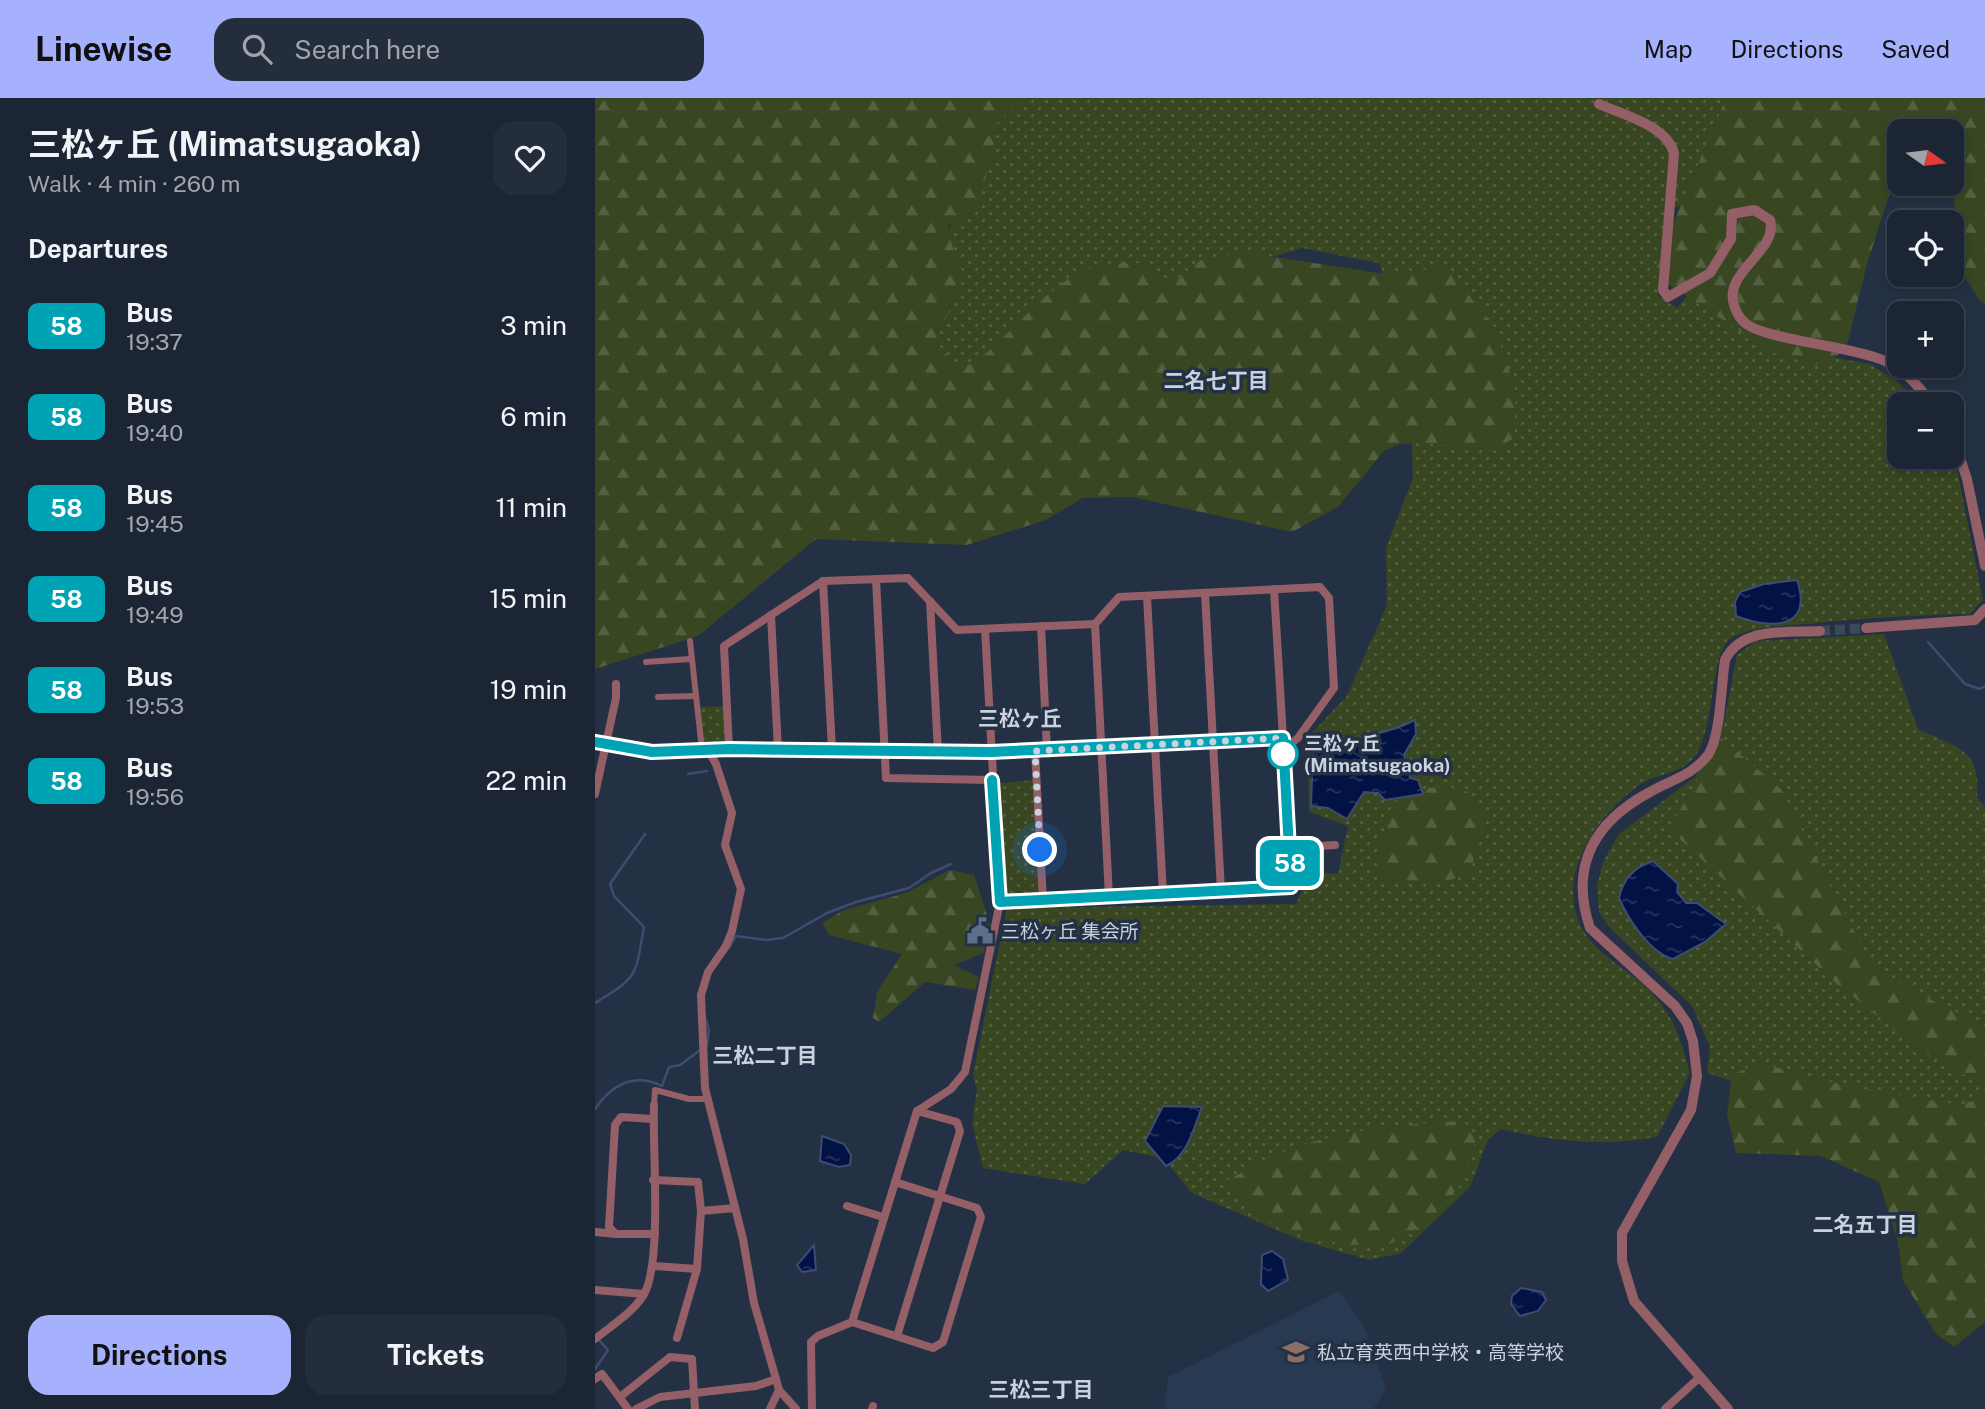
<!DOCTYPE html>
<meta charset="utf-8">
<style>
:root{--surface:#1b2533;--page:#242d3b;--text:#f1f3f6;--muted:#a0a5ac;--line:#39424e;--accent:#a5b1fc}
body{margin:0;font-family:"Public Sans","Noto Sans JP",sans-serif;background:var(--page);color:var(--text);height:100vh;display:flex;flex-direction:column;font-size:26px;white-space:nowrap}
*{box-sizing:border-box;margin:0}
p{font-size:23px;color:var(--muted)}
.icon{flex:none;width:38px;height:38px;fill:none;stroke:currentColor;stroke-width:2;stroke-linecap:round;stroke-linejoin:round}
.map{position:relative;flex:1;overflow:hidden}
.side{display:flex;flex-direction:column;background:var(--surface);width:595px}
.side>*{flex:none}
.badge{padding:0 14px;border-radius:10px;font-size:24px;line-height:46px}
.needle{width:46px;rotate:104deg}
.controls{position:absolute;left:1292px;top:21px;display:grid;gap:14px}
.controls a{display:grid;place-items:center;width:77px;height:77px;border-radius:14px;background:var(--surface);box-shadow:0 4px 10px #0003,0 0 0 2px var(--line);font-size:35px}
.you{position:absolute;width:35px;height:35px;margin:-18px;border:5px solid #fff;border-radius:50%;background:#1a73e8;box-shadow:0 0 0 10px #1a73e833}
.map>.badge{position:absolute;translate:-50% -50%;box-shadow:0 0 0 4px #fff}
h2{padding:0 28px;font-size:26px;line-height:63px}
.round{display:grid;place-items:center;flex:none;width:74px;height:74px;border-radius:21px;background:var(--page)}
.headline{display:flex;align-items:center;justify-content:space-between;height:119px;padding:0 28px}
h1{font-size:33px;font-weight:700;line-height:52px}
.primary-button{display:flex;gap:14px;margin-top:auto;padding:14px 28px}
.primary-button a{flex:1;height:80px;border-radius:21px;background:var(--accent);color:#111;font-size:28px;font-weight:700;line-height:80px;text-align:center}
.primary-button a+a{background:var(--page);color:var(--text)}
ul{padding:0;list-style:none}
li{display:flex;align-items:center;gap:21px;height:91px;padding:0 28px}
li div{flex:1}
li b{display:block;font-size:26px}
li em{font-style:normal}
li .badge{min-width:77px;font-weight:700;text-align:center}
header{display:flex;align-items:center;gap:42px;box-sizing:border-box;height:98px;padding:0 35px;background:var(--accent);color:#111}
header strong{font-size:33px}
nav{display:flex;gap:38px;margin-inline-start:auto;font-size:24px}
.search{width:490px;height:63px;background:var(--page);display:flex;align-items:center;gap:18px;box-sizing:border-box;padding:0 24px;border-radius:21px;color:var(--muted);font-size:26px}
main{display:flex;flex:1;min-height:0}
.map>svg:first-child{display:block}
.built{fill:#283952}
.grass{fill:url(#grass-dots)}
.forest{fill:url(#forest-firs)}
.water{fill:url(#water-ripples);stroke:#3e4c72;stroke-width:2}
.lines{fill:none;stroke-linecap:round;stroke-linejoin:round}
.stream{stroke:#3e4c72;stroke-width:2.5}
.tertiary-tunnel{stroke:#3d495b;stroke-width:10;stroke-dasharray:10 5;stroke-linecap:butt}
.pedestrian{stroke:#945f67;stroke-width:6}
.minor{stroke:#945f67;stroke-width:8}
.tertiary{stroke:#945f67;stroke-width:10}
.line-casing{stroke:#fff;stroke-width:16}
.line{stroke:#00a3b4;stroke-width:10}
.walk{stroke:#cad2df;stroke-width:7;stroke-dasharray:0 12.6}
.stop-dot{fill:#fff;stroke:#00a3b4;stroke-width:3.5}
.labels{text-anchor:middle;stroke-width:7;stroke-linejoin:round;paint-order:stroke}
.stop-label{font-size:19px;font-weight:bold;fill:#cad2df;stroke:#243144;text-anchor:start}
.poi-label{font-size:19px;fill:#cad2df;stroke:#243144;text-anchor:start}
.neighbourhood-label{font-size:21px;font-weight:bold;fill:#cad2df;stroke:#243144}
</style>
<header>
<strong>Linewise</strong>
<div class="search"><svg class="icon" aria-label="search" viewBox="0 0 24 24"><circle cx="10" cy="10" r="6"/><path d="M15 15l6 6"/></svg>Search here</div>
<nav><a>Map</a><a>Directions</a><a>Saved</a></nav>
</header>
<main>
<section class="side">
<div class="headline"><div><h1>三松ヶ丘 (Mimatsugaoka)</h1><p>Walk · 4 min · 260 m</p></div><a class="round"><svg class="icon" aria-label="heart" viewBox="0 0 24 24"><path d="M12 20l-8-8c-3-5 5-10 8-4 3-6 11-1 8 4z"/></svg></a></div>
<h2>Departures</h2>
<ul>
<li><span class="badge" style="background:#00a3b4;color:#fff">58</span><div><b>Bus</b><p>19:37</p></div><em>3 min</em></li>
<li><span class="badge" style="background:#00a3b4;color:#fff">58</span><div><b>Bus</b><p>19:40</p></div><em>6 min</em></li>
<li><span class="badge" style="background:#00a3b4;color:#fff">58</span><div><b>Bus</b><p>19:45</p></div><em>11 min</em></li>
<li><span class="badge" style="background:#00a3b4;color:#fff">58</span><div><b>Bus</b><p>19:49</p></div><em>15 min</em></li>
<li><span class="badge" style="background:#00a3b4;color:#fff">58</span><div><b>Bus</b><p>19:53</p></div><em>19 min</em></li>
<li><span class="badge" style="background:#00a3b4;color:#fff">58</span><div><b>Bus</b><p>19:56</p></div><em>22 min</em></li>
</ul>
<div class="primary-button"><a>Directions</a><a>Tickets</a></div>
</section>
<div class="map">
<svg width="1390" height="1311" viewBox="0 0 1390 1311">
<defs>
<pattern id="grass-dots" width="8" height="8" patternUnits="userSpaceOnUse" patternTransform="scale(1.75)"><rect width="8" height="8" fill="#384621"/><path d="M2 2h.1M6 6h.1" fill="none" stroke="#536041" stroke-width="1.8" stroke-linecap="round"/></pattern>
<pattern id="forest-firs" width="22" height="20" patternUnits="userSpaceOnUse" patternTransform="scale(1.75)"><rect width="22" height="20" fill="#384621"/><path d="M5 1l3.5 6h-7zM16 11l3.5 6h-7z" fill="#536041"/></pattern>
<pattern id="water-ripples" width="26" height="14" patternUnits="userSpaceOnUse" patternTransform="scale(1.75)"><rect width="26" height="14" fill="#021244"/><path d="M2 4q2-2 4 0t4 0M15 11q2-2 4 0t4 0" fill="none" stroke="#26345f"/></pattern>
</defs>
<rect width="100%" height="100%" fill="#243144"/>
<path class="built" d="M744 1193 769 1228 791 1291 778 1311H569L573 1279Z"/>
<g class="grass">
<path d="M409 0H1144L1105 104 1072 111 1063 198 1082 210 1109 178 1163 245 1274 266 1301 282 1324 306H1304V359H1356V350L1359 356 1388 502 1375 516C1320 517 1266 520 1211 526 1186 528 1161 528 1138 539 1114 551 1121 628 1101 657 1085 678 1065 674 1046 686 1007 713 967 766 981 816 992 854 1031 868 1057 895 1080 920 1086 943 1095 975L1062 1039C1006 1049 960 1043 905 1031L893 1042 875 1089 806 1155 774 1162 705 1142 597 1095 568 1060 528 1052 490 1086 388 1070 377 1025 382 992 378 976 412 810 701 806 716 774 743 776 753 728 714 714 713 639 752 598 792 507 791 450 818 380 812 231 784 165 707 150 599 182 393 282 334 250 349 144Z"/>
<path d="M1289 536 1323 631C1362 650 1386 650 1382 699L1390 709V1065L1112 975 1115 949 1097 908 1016 831 1004 814 1002 788 1008 764 1024 736 1100 679 1126 640 1142 557 1160 543Z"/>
<path d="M129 608V642L124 646H109L104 609Z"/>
<path d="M438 682 444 792 439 798 411 800 408 799 397 686Z"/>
</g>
<g class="forest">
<path d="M0 0H429L398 29 399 56 379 113 353 128 360 159 369 177 341 244 359 264 377 267C413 239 448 194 487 172 504 163 532 166 551 165L576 185 609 160 653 155 784 175 853 170 901 232 921 295 919 340 898 353 832 345 805 346 789 353 743 409 697 434 538 399 488 400 451 422 372 447 221 441 103 538 0 571Z"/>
<path d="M1131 0H1390V206L1385 203 1362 166 1356 33H1304V66L1272 166 1251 251 1228 268 1181 256 1057 176Z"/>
<path d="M1126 640 1186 691 1275 864 1316 892 1390 928V1224L1359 1249 1340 1235 1308 1182 1303 1144 1284 1084 1226 1058 1141 1055 1132 1016 1137 977 1163 965 1252 988 1365 1007 1389 999 1380 983 1325 951 1242 886 1074 731Z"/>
<path d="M848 688 873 694 890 717 875 776 841 786 788 782 780 761 797 707 815 693Z"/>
<path d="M355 772 379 777 395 826 388 855 359 867 384 879 380 892 330 884 284 924 278 920 282 894 307 856 234 837 227 825 249 812 311 795Z"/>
<path d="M868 1023 882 1040 866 1086 834 1123 797 1145 751 1147 683 1130 627 1085C649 1074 671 1060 694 1052 750 1031 809 1026 868 1023Z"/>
</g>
<g class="water">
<path d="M1202 482C1219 533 1174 531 1141 518L1140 504 1145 494 1169 486Z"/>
<path d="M820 622 821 636 809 657 815 680 823 682 828 696 790 702 783 695 769 694 752 721 733 710 716 708 718 653C751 640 789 638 820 622Z"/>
<path d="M1058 763 1083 786 1082 794 1091 805H1102L1131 826 1110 844 1078 861C1055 855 1033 821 1024 800 1028 781 1039 769 1058 763Z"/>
<path d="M568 1008 607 1009C599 1030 592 1059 571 1068L550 1043Z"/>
<path d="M227 1038 249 1046 256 1057 255 1067 244 1069 225 1063Z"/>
<path d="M219 1147 221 1172 207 1174 202 1167Z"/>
<path d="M677 1153 688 1161 693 1182 673 1193 666 1186 667 1157Z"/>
<path d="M926 1190 947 1194 951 1202 943 1213 925 1218 916 1206 917 1198Z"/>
</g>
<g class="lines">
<g class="stream">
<path d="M1333 544 1370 586 1385 591 1390 588"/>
<path d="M93 676 112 673"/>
<path d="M134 850 141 838 171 842 188 840 232 815 261 804 314 790 336 775 356 766"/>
<path d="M0 905C44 878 40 879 49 829L19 798 15 786 50 736"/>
<path d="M0 1011C16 987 39 974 67 988L74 969 85 967 112 947 114 932 111 922"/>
<path d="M0 1271 13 1252 4 1242"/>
</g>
<path class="tertiary-tunnel" d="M1225 533 1271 530"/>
<g class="pedestrian">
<path d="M95 543 107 652"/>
<path d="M51 564 95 561"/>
<path d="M63 599 99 598"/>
<path d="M59 1007 60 992 94 1001H113"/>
</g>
<g class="minor">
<path d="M281 481 291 680 397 682"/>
<path d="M228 483 237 652"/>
<path d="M679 491 688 640"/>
<path d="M610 495 626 793"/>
<path d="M552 498 568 796"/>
<path d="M335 503 343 654"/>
<path d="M176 517 183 652"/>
<path d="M500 526 514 799"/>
<path d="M446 528 452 652"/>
<path d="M134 651 129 548 228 483 313 480 362 532 500 526 524 499 725 489 734 500 739 590 703 640 688 652 696 789 405 804"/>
<path d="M113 652 121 666 137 715 130 747 146 791 137 833 131 848 113 874 106 897 110 990 148 1141 159 1205 181 1281 184 1292 201 1311"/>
<path d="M440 653 448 802"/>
<path d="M0 696 21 600V586"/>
<path d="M694 750 740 747"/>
<path d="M58 1021 26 1019 20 1027 14 1129 21 1136H60"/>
<path d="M58 1082 103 1084 106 1113 102 1171 82 1240"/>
<path d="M252 1108 288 1119"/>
<path d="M106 1113 140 1110"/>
<path d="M1 1134 21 1136"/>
<path d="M59 1168 102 1171"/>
<path d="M0 1192 49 1196"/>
<path d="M257 1224 338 1250 348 1244 386 1119 382 1110 300 1084"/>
<path d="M302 1238 365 1033 362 1024 322 1013"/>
<path d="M0 1241C16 1228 36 1216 48 1198 68 1167 57 1050 59 1007"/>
<path d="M0 1281 7 1276 33 1311"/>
<path d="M25 1299 75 1259 97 1261 100 1311"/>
<path d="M41 1311 65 1299 161 1288 181 1281"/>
<path d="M175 1311 184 1292"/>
<path d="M217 1311 216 1244 223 1238 257 1224 322 1013 356 991 370 974 405 804 390 531"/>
<path d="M277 1311 278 1308"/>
<path d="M1070 1311 1105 1279"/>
</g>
<g class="tertiary">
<path d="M1004 6C1028 17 1071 27 1079 55L1068 192 1073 199 1115 175 1136 141 1137 116 1159 112 1175 122C1184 153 1128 173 1139 207 1141 213 1145 221 1150 225 1170 242 1258 248 1290 263 1310 271 1324 289 1337 306"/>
<path d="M1356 333 1372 381 1390 468"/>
<path d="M1271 530 1380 522 1390 511"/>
<path d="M0 644 57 654 134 651 395 654 688 640V652"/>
<path d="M1133 1311 1039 1203 1027 1163V1135L1096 1012 1102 978 1098 943 1092 925 1080 908 995 830C974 768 999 724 1055 694 1076 682 1098 677 1113 657 1126 638 1126 586 1130 562 1147 528 1192 535 1225 533"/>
</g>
</g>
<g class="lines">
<g class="line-casing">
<path id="line" d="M0 644 57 654 134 651 396 654 688 640 696 789 405 804 397 682"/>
</g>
<use href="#line" class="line"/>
<path class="walk" d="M445 752 440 653 688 640V656"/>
</g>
<defs>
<g id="civic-bare" transform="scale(2.1)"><path d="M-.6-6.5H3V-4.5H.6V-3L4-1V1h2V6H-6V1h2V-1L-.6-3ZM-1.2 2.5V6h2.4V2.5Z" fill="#5c6f8a" stroke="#243144" stroke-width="2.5" paint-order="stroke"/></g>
<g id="school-bare" transform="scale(2.1)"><path d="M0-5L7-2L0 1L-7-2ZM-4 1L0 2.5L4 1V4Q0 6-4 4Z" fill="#8d6e63" stroke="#243144" stroke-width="2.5" paint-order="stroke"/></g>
</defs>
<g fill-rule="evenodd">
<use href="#civic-bare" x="385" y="833"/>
<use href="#school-bare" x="701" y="1254"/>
</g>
<circle class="stop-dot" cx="688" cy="656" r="14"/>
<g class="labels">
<g class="stop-label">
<text x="709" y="652">三松ヶ丘<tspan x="709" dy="22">(Mimatsugaoka)</tspan></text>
</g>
<g class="poi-label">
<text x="406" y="840">三松ヶ丘 集会所</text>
<text x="722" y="1261">私立育英西中学校・高等学校</text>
</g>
<g class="neighbourhood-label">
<text x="621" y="290">二名七丁目</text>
<text x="425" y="628">三松ヶ丘</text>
<text x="170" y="965">三松二丁目</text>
<text x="1270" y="1134">二名五丁目</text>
<text x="446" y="1299">三松三丁目</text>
</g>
</g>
</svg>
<div class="controls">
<a><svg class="needle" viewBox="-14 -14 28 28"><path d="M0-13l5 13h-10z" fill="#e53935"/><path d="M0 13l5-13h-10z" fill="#a0a5ac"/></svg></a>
<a><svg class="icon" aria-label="locate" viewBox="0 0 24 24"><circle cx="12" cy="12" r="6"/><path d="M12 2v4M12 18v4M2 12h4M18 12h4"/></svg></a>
<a>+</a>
<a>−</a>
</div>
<div class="you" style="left:445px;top:752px"></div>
<b class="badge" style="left:695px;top:765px;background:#00a3b4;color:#fff">58</b>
</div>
</main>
